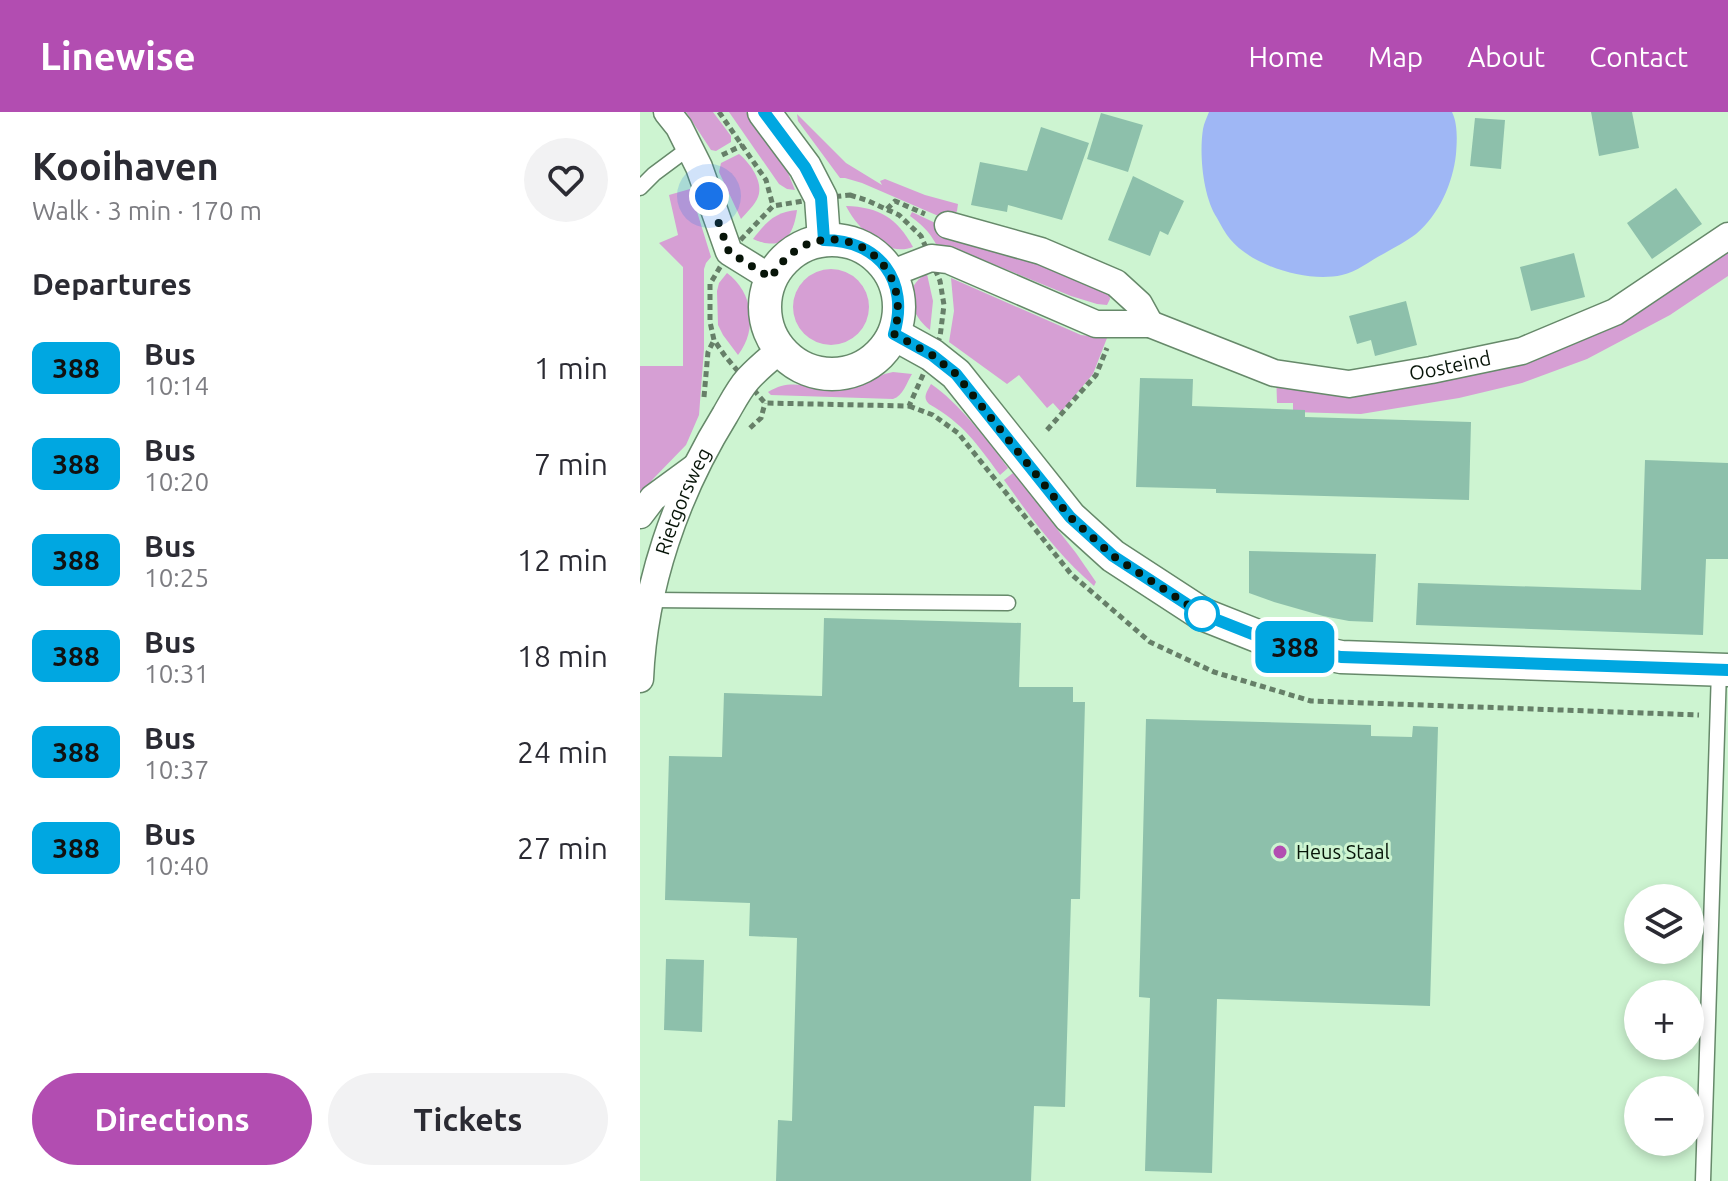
<!DOCTYPE html>
<meta charset="utf-8">
<style>
:root{--surface:#fff;--page:#f2f2f3;--text:#2b2b33;--muted:#7c7c81;--accent:#b24db1}
body{margin:0;font-family:Ubuntu,sans-serif;background:var(--page);color:var(--text);height:100vh;display:flex;flex-direction:column;font-size:30px;white-space:nowrap}
*{box-sizing:border-box;margin:0}
p{font-size:26px;color:var(--muted)}
.icon{flex:none;width:44px;height:44px;fill:none;stroke:currentColor;stroke-width:2;stroke-linecap:round;stroke-linejoin:round}
.map{position:relative;flex:1;overflow:hidden}
.side{display:flex;flex-direction:column;background:var(--surface);width:640px}
.side>*{flex:none}
.badge{padding:0 16px;border-radius:12px;font-size:28px;line-height:52px}
.fabs{position:absolute;left:984px;top:772px;display:grid;gap:16px}
.fabs a{display:grid;place-items:center;width:80px;height:80px;border-radius:50%;background:var(--surface);box-shadow:0 4px 12px #0003;font-size:40px}
.you{position:absolute;width:40px;height:40px;margin:-20px;border:6px solid #fff;border-radius:50%;background:#1a73e8;box-shadow:0 0 0 12px #1a73e833}
.map>.badge{position:absolute;translate:-50% -50%;box-shadow:0 0 0 4px #fff}
h2{padding:0 32px;font-size:30px;line-height:72px}
.round{display:grid;place-items:center;flex:none;width:84px;height:84px;border-radius:42px;background:var(--page)}
.headline{display:flex;align-items:center;justify-content:space-between;height:136px;padding:0 32px}
h1{font-size:38px;font-weight:700;line-height:60px}
.button{display:flex;gap:16px;margin-top:auto;padding:16px 32px}
.button a{flex:1;height:92px;border-radius:48px;background:var(--accent);color:#fff;font-size:32px;font-weight:700;line-height:92px;text-align:center}
.button a+a{background:var(--page);color:var(--text)}
ul{padding:0;list-style:none}
li{display:flex;align-items:center;gap:24px;height:96px;padding:0 32px}
li div{flex:1}
li b{display:block;font-size:30px}
li em{font-style:normal}
li .badge{min-width:88px;font-weight:700;text-align:center}
header{display:flex;align-items:center;gap:48px;box-sizing:border-box;height:112px;padding:0 40px;background:var(--accent);color:#fff}
header strong{font-size:38px}
nav{display:flex;gap:44px;margin-inline-start:auto;font-size:28px}
main{display:flex;flex:1;min-height:0}
.map>svg:first-child{display:block}
.green{fill:#d69fd4}
.water{fill:#9fb7f5}
.building{fill:#8dc0ab}
.lines{fill:none;stroke-linecap:round;stroke-linejoin:round}
.service-casing{stroke:#66896a;stroke-width:17}
.minor-casing{stroke:#66896a;stroke-width:29}
.tertiary-casing{stroke:#66896a;stroke-width:35}
.path{stroke:#667f68;stroke-width:5;stroke-dasharray:6 4;stroke-linecap:butt}
.service{stroke:#fff;stroke-width:14}
.minor{stroke:#fff;stroke-width:26}
.tertiary{stroke:#fff;stroke-width:32}
.line-casing{stroke:#fff;stroke-width:18}
.line{stroke:#00a7e1;stroke-width:12}
.walk{stroke:#071408;stroke-width:8;stroke-dasharray:0 14.4}
.stop-dot{fill:#fff;stroke:#00a7e1;stroke-width:4}
.poi-dot{fill:#b24db1;stroke:#cdf4d1;stroke-width:3}
.labels{text-anchor:middle;stroke-width:6;stroke-linejoin:round;paint-order:stroke}
.street-label{font-size:20px;fill:#071408;stroke:#cdf4d1}
.poi-label{font-size:20px;fill:#071408;stroke:#cdf4d1;text-anchor:start}
</style>
<header>
<strong>Linewise</strong>
<nav><a>Home</a><a>Map</a><a>About</a><a>Contact</a></nav>
</header>
<main>
<section class="side">
<div class="headline"><div><h1>Kooihaven</h1><p>Walk · 3 min · 170 m</p></div><a class="round"><svg class="icon" aria-label="heart" viewBox="0 0 24 24"><path d="M12 20l-8-8c-3-5 5-10 8-4 3-6 11-1 8 4z"/></svg></a></div>
<h2>Departures</h2>
<ul>
<li><span class="badge" style="background:#00a7e1;color:#111">388</span><div><b>Bus</b><p>10:14</p></div><em>1 min</em></li>
<li><span class="badge" style="background:#00a7e1;color:#111">388</span><div><b>Bus</b><p>10:20</p></div><em>7 min</em></li>
<li><span class="badge" style="background:#00a7e1;color:#111">388</span><div><b>Bus</b><p>10:25</p></div><em>12 min</em></li>
<li><span class="badge" style="background:#00a7e1;color:#111">388</span><div><b>Bus</b><p>10:31</p></div><em>18 min</em></li>
<li><span class="badge" style="background:#00a7e1;color:#111">388</span><div><b>Bus</b><p>10:37</p></div><em>24 min</em></li>
<li><span class="badge" style="background:#00a7e1;color:#111">388</span><div><b>Bus</b><p>10:40</p></div><em>27 min</em></li>
</ul>
<div class="button"><a>Directions</a><a>Tickets</a></div>
</section>
<div class="map">
<svg width="1088" height="1069" viewBox="0 0 1088 1069">
<rect width="100%" height="100%" fill="#cdf4d1"/>
<g class="green">
<path d="M46 0H73L91 24V30L76 39 71 38Z"/>
<path d="M89 0H106L146 56 155 78 147 77 139 72Z"/>
<path d="M157 2 206 51 242 73 240 69 245 67 285 83 318 92 317 99 310 109 222 71 205 66H200L158 9Z"/>
<path d="M99 42C110 51 124 70 118 85 115 93 106 101 101 107L79 60 81 51Z"/>
<path d="M50 77 71 145 66 151 64 157V237L59 303 46 333 13 367 0 384V254H43V155L19 131 38 123 29 83Z"/>
<path d="M206 94C239 95 257 106 273 135 246 146 217 116 206 94Z"/>
<path d="M157 98C153 127 141 139 113 127 126 110 135 100 157 98Z"/>
<path d="M272 100 306 116 395 146 469 180 470 187 467 193 457 192 431 184 311 135 296 132C289 119 281 112 270 104Z"/>
<path d="M1088 136V164L1030 203 947 247 882 271 819 286 721 302 653 300V291H637L636 259 738 279 765 276 844 257Z"/>
<circle cx="191" cy="195" r="38"/>
<path d="M87 161C113 180 118 217 98 243L83 223 78 213 77 179 79 171Z"/>
<path d="M287 162 293 189 290 218C271 204 261 174 287 162Z"/>
<path d="M311 166 441 223 467 226 453 262 421 300 413 291 407 296 379 263 367 272 309 230 314 199Z"/>
<path d="M253 260 272 262C267 270 263 284 253 287L131 283 128 280C154 264 170 279 197 276 216 274 233 264 253 260Z"/>
<path d="M291 272C317 289 349 330 368 356L360 363C336 331 324 312 289 292 282 285 287 280 291 272Z"/>
<path d="M373 361 436 441 456 470 454 474C418 443 391 406 364 368Z"/>
</g>
<path class="water" d="M569 0H812C818 12 817 29 816 42 813 71 799 103 776 122 767 129 755 135 745 141 731 148 717 160 702 163 667 171 612 154 590 127 585 121 581 113 577 106 563 85 559 42 563 17 564 11 567 5 569 0Z"/>
<g class="building">
<path d="M951 0H992L999 36 959 44Z"/>
<path d="M461 1 503 13 488 60 447 47Z"/>
<path d="M835 6 865 8 861 57 830 54Z"/>
<path d="M401 15 449 31 422 108 368 93 367 100 331 93 340 50 387 59Z"/>
<path d="M493 64 544 89 528 123 520 119 510 144 468 128Z"/>
<path d="M1036 76 1062 112 1012 147 987 111Z"/>
<path d="M934 141 945 185 891 199 880 155Z"/>
<path d="M766 189 777 233 735 244 731 228 717 232 709 204Z"/>
<path d="M500 266 553 267 552 294 665 298V305L831 310 829 388 576 381V377L496 375Z"/>
<path d="M1005 348 1088 351V447H1066L1063 523 776 513 778 471 1001 478Z"/>
<path d="M609 439 736 442 733 510 709 509 683 504 634 490 609 481Z"/>
<path d="M184 506 381 511 379 575H433V590H445L440 787H431L425 995 394 994 391 1069H136L138 1008 152 1009 157 826 109 824 110 791 25 788 29 644 82 645 84 581 182 584Z"/>
<path d="M506 607 731 613V624L772 625 773 614 798 615 790 894 577 887 572 1061 505 1059 510 886 499 885Z"/>
<path d="M26 847 64 848 62 920 24 918Z"/>
</g>
<g class="lines">
<g class="service-casing">
<g id="service">
<path d="M0 76 14 62 49 36"/>
<path d="M10 488 368 491"/>
<path d="M1063 1069 1079 558"/>
</g>
</g>
<g class="minor-casing">
<g id="minor">
<path d="M27 0 39 15 59 55 89 140 131 166"/>
<path d="M308 113 401 139 476 171 499 192 510 212"/>
<path id="s1" d="M250 162 291 146 308 148 456 212H510L634 261 709 272 791 258 882 239 975 200 1088 124"/>
<path d="M0 403 13 386 54 356"/>
<path id="s2" d="M0 567C4 474 36 382 85 303 92 291 99 277 108 267 118 256 129 247 140 238"/>
</g>
</g>
<g class="tertiary-casing">
<g id="tertiary">
<path d="M124 0 165 55 181 86 184 128"/>
<circle cx="192" cy="195" r="67"/>
<path d="M254 222 292 243 316 262 430 405 473 444 562 502 635 531 701 545 1088 558"/>
</g>
</g>
<g class="path">
<path d="M79 0 126 68 133 94"/>
<path d="M82 43 103 33"/>
<path d="M210 83 226 88 259 103 281 124 300 169 304 193 300 225 269 294 125 291 85 244 74 228 70 210V172L89 140 133 94 181 86Z"/>
<path d="M247 97 255 89 285 102"/>
<path d="M64 285 68 240 74 228"/>
<path d="M269 294 293 303 318 321 431 462 510 530 574 560 671 589 1059 603"/>
<path d="M110 316 121 306 125 291"/>
<path d="M407 318 456 263 467 236"/>
</g>
<use href="#service" class="service"/>
<use href="#minor" class="minor"/>
<use href="#tertiary" class="tertiary"/>
</g>
<g class="lines">
<g class="line-casing">
<path id="line" d="M124 0 165 55 181 86 184 128C239 128 270 169 254 222L292 243 316 262 430 405 473 444 562 502 635 531 701 545 1088 558"/>
</g>
<use href="#line" class="line"/>
<path class="walk" d="M69 84 89 140 131 166C174 90 279 136 254 222L292 243 316 262 430 405 473 444 562 502"/>
</g>
<circle class="stop-dot" cx="562" cy="502" r="16"/>
<circle class="poi-dot" cx="640" cy="740" r="8"/>
<g class="labels">
<g class="street-label">
<text dy="7" stroke="none"><textPath href="#s1" startOffset="588">Oosteind</textPath></text>
<text dy="7" stroke="none"><textPath href="#s2" startOffset="184">Rietgorsweg</textPath></text>
</g>
<g class="poi-label">
<text x="656" y="747">Heus Staal</text>
</g>
</g>
</svg>
<div class="fabs">
<a><svg class="icon" aria-label="layers" viewBox="0 0 24 24"><path d="M12 4l9 5-9 5-9-5zM3 14l9 5 9-5"/></svg></a>
<a>+</a>
<a>−</a>
</div>
<div class="you" style="left:69px;top:84px"></div>
<b class="badge" style="left:655px;top:535px;background:#00a7e1;color:#111">388</b>
</div>
</main>
